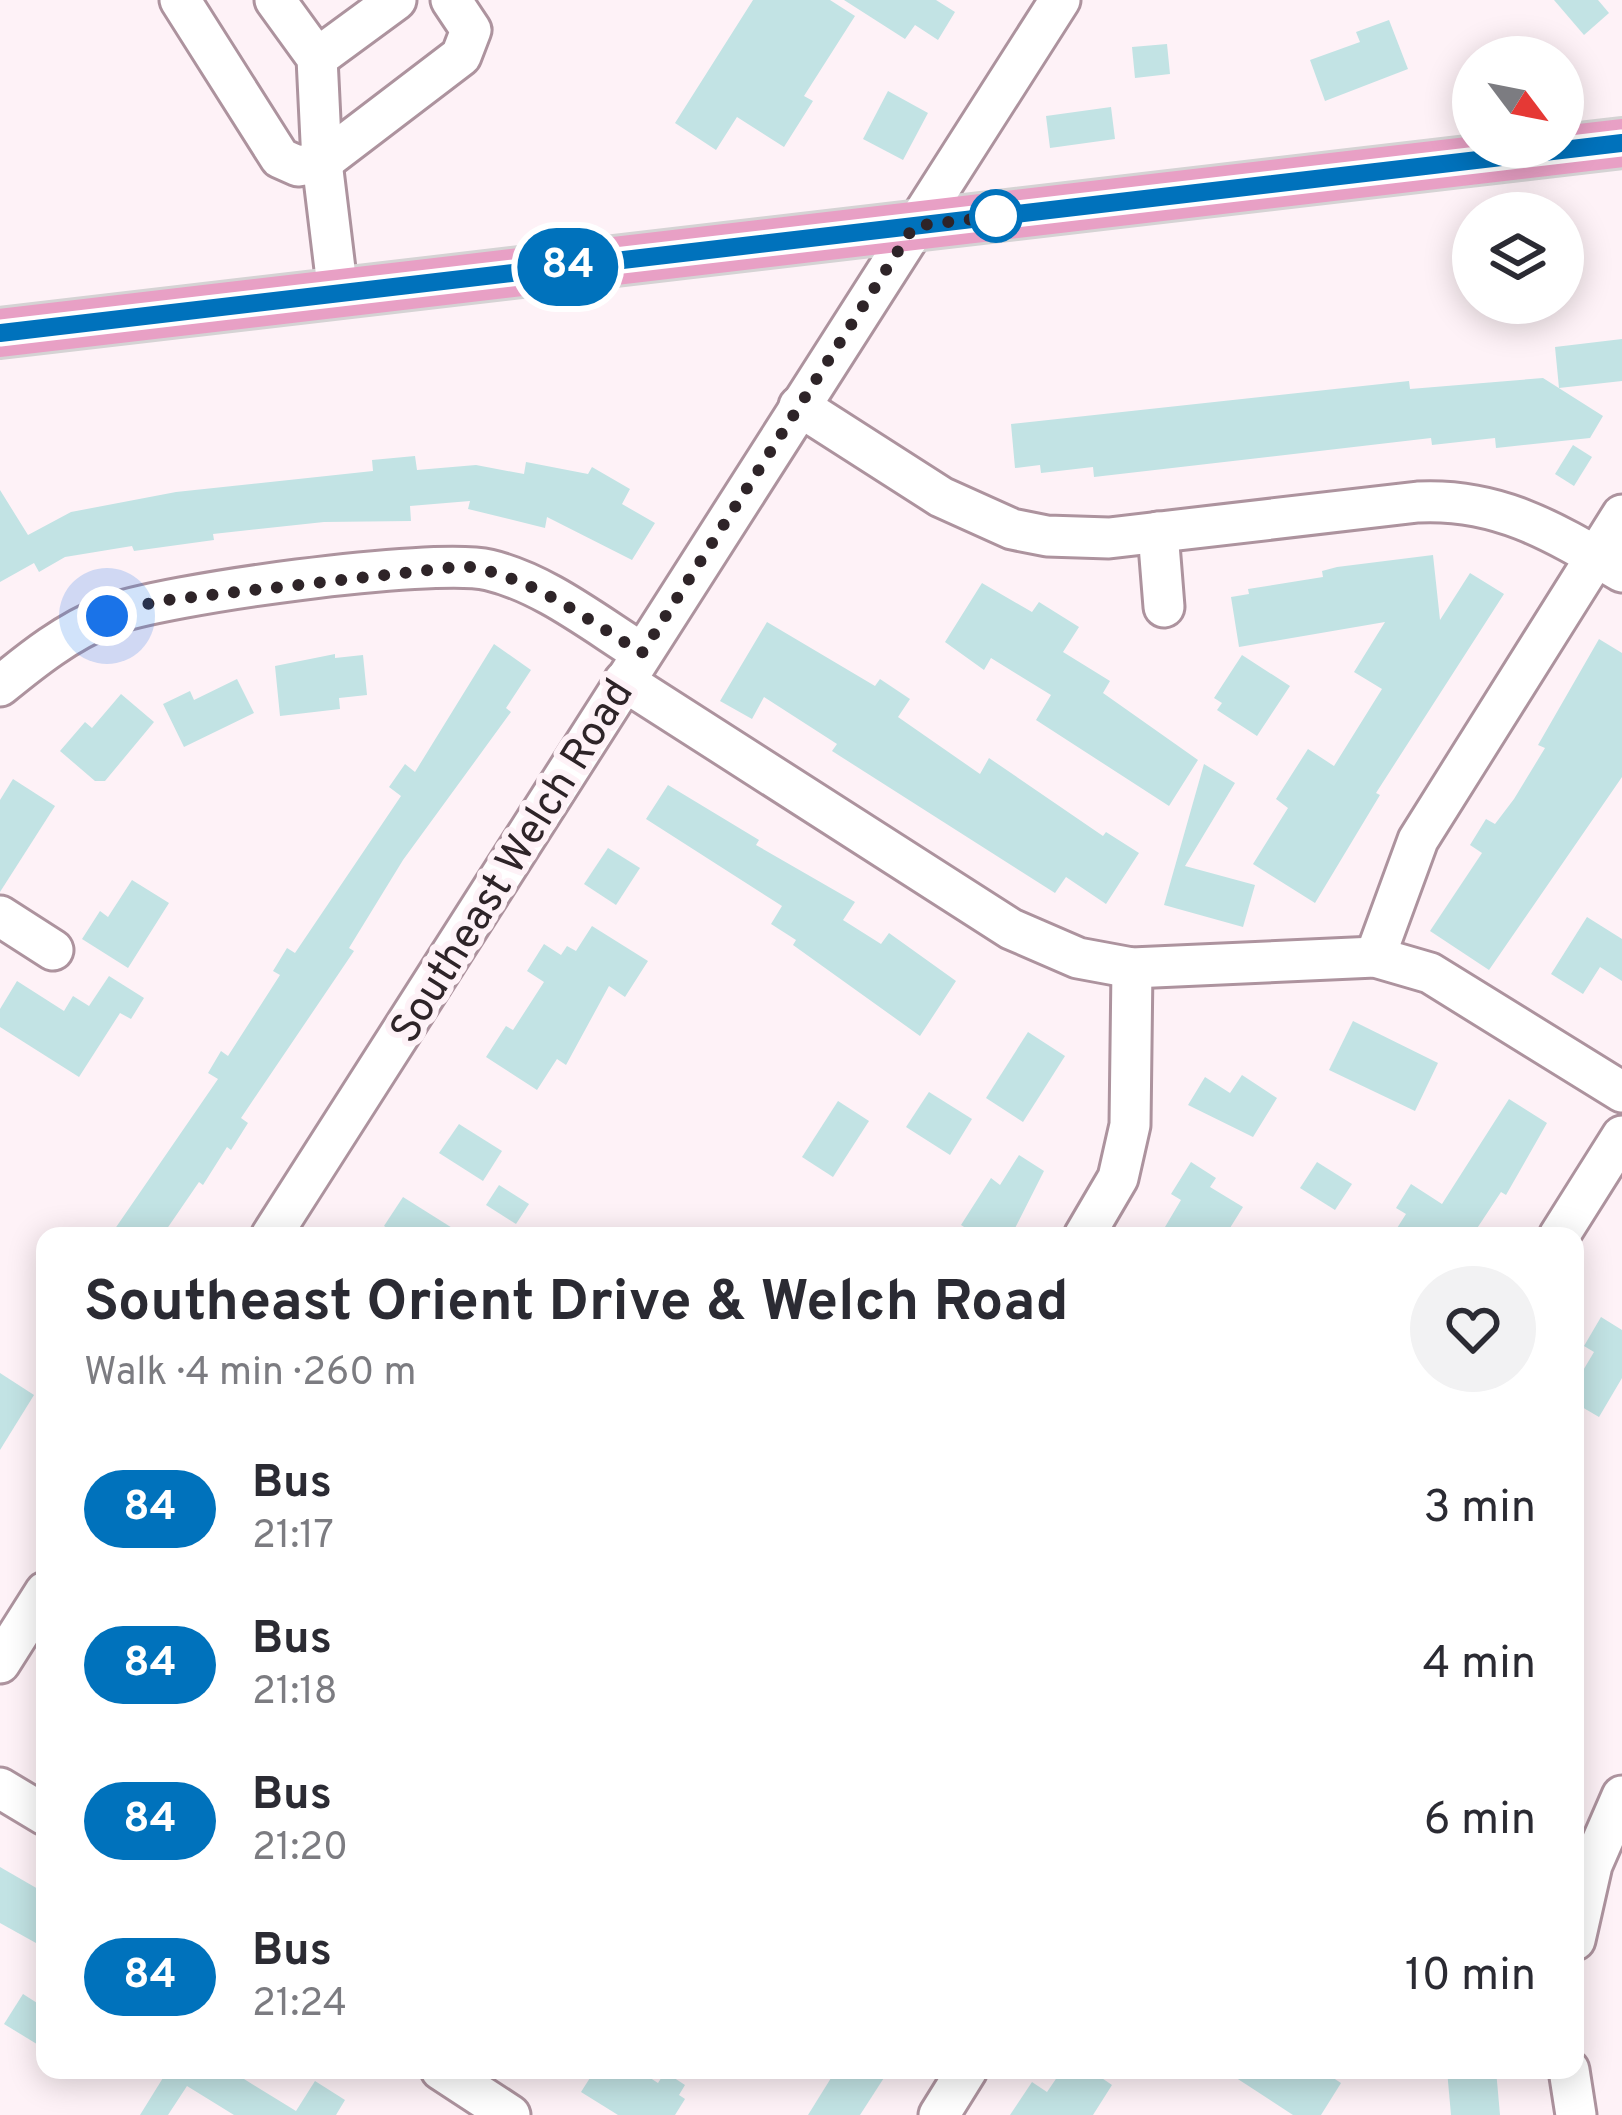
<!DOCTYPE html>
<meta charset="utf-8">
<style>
:root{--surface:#fff;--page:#f2f2f3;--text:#2b2b33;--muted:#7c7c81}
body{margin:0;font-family:Overpass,sans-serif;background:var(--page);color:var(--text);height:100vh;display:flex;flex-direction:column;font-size:45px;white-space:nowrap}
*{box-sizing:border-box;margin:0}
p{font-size:39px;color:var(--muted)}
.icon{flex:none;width:66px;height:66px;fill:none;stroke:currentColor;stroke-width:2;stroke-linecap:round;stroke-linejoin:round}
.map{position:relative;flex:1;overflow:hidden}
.details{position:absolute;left:36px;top:1227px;width:1548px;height:852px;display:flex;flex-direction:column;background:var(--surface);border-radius:24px;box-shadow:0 6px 30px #0003}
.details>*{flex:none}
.badge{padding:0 24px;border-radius:39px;font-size:42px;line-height:78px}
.needle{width:78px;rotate:122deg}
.tools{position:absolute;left:1452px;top:36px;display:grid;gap:24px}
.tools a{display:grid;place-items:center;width:132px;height:132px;border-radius:50%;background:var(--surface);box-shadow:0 6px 30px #0003;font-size:60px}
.you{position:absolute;width:60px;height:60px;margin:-30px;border:9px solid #fff;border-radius:50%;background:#1a73e8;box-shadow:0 0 0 18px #1a73e833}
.map>.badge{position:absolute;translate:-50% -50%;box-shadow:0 0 0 6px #fff}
.round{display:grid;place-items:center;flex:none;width:126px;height:126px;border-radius:63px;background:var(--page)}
.headline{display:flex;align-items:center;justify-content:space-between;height:204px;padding:0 48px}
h1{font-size:57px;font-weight:700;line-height:90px}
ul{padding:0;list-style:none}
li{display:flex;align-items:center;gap:36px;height:156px;padding:0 48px}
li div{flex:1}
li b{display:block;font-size:45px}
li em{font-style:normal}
li .badge{min-width:132px;font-weight:700;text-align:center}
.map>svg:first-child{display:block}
.building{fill:#c2e3e4}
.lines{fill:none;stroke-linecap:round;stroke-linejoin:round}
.minor-casing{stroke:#ad939e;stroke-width:45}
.major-casing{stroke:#d5d3d4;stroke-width:54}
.minor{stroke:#fff;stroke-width:39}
.major{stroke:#e8a0c5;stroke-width:48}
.line-casing{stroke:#fff;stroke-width:27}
.line{stroke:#0072bc;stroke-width:18}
.walk{stroke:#2e2428;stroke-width:12;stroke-dasharray:0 21.6}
.stop-dot{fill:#fff;stroke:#0072bc;stroke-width:6}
.labels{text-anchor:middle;stroke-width:12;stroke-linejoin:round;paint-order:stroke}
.street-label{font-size:42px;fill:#2e2428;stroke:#fef2f7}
</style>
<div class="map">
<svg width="1622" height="2115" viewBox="0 0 1622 2115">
<rect width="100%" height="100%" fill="#fef2f7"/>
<g class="building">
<path d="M753 0H830L855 16 804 96 813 101 784 147 737 117 716 150 675 123Z"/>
<path d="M844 0H936L955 12 938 40 915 25 905 39Z"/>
<path d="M1554 0H1598L1609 13 1584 35Z"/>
<path d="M1389 20 1408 69 1325 101 1310 60 1360 42 1356 32Z"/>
<path d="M1167 44 1170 74 1135 78 1132 47Z"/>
<path d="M888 91 928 113 903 160 863 139Z"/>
<path d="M1111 107 1115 139 1050 148 1046 116Z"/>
<path d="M1622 339V381L1559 388 1555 347Z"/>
<path d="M1543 378 1603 416 1590 438 1496 448 1495 438 1432 445 1431 438 1094 477 1093 467 1041 473 1040 465 1015 468 1011 424 1409 381 1410 389Z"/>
<path d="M1573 445 1592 457 1574 486 1555 474Z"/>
<path d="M415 456 417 470 476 465 524 474 526 462 588 474 592 467 630 489 622 504 655 523 632 560 547 517 545 528 468 509 470 501 410 506 411 521 324 522 213 534 214 540 134 551 132 546 65 557 39 572 34 563 0 582V490L28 535 71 512 176 492 373 471 372 460Z"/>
<path d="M1433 555 1440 620 1470 573 1504 594 1376 793 1380 795 1315 903 1253 864 1288 808 1276 799 1308 749 1334 766 1382 689 1354 672 1385 622 1239 647 1231 597 1249 594 1248 589 1323 577 1322 571 1337 567Z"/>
<path d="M982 583 1032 612 1039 602 1079 627 1063 652 1110 681 1103 693 1198 760 1169 806 1036 720 1051 695 991 658 984 670 945 642Z"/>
<path d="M767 622 875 686 880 679 910 699 898 717 980 774 989 758 1103 836 1106 832 1139 853 1106 904 1066 877 1055 893 832 751 837 744 764 697 752 719 720 701Z"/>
<path d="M1599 639 1622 653V777L1489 970 1430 931 1482 853 1470 845 1486 819 1495 824 1514 799 1545 748 1538 745Z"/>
<path d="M494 644 531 670 506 708 511 712 403 860 349 948 354 951 241 1118 248 1123 231 1150 227 1147 203 1185 199 1182 162 1236H110L218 1079 208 1073 221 1051 228 1056 280 975 273 971 287 948 295 953 401 796 389 787 405 764 415 772Z"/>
<path d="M335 654V658L363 655 367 695 339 698 340 709 280 716 275 666Z"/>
<path d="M1242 655 1290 686 1257 736 1217 710 1222 703 1214 698Z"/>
<path d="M237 679 254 713 184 747 163 704 190 691 194 700Z"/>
<path d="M121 694 154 722 105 781H95L60 751 85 722 92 728Z"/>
<path d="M1204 764 1235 783 1185 866 1255 885 1243 927 1164 905Z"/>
<path d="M13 779 55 806 0 892V800Z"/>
<path d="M668 785 759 840 756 845 855 902 843 920 881 944 889 933 956 981 920 1036 793 945 796 940 771 924 782 906 646 819Z"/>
<path d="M608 848 640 868 616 905 584 884Z"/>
<path d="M132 880 169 903 128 968 82 939 100 911 108 917Z"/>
<path d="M1587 917 1622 939V981L1600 967 1583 994 1551 974Z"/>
<path d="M592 926 648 961 625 997 609 986 566 1065 557 1059 537 1090 486 1057 506 1026 513 1030 544 982 527 971 544 944 561 955 567 946 576 951Z"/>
<path d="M109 976 144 998 131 1019 120 1013 79 1077 0 1027V1009L17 981 64 1011 73 996 89 1006Z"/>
<path d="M1353 1021 1438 1063 1415 1111 1329 1070Z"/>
<path d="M1028 1032 1065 1056 1023 1122 986 1098Z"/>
<path d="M1242 1075 1277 1098 1253 1137 1188 1105 1205 1077 1230 1093Z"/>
<path d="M929 1092 972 1119 950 1155 906 1127Z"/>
<path d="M1509 1099 1547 1123 1506 1195 1501 1192 1472 1236H1392L1406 1214 1396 1208 1411 1184 1442 1204Z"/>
<path d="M838 1101 869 1121 833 1177 802 1157Z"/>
<path d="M459 1124 502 1151 483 1181 439 1153Z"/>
<path d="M1019 1155 1044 1171 1011 1236H978L961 1225 991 1178 1000 1185Z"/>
<path d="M1191 1162 1216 1178 1210 1187 1243 1207 1225 1236H1179L1165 1227 1181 1200 1171 1194Z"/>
<path d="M1317 1162 1352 1184 1335 1210 1300 1188Z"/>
<path d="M499 1185 529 1204 516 1224 486 1205Z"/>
<path d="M403 1197 465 1236H399L384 1226Z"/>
<path d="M1601 1317 1622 1330V1378L1599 1417 1575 1403V1384L1594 1352 1584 1346Z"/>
<path d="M0 1373 34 1395 0 1450Z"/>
<path d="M0 1867 45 1893V1948L0 1923Z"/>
<path d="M23 1994 45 2008V2049L4 2024Z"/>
<path d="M161 2070H249L244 2079 296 2111 315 2081 345 2100 336 2115H234L187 2086 168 2115H140L166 2073Z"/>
<path d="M595 2070H638L658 2083 665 2072 685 2085 679 2095 685 2099 675 2115H618L581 2092Z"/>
<path d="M836 2070H889L860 2115H808Z"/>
<path d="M1062 2070H1090L1112 2085 1093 2115H1010L1032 2082 1047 2092Z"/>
<path d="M1224 2070H1321L1341 2083 1321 2115H1293Z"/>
<path d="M1447 2070H1496L1500 2115H1451Z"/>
</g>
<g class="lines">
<g class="minor-casing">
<g id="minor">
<path d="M180 0 280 158 298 166 322 162 461 56 471 30 451 0"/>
<path d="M275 0 317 58 322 162 338 294"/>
<path d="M317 58 396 0"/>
<path d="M799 406 941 497 1012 529 1047 536 1109 538 1418 502C1499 498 1554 532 1622 572"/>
<path d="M1158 532 1164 607"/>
<path d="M624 681 1011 929 1078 958 1132 968 1375 957 1430 973 1622 1092"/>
<path d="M0 686C33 659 67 632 107 616 163 594 433 557 489 570 544 583 594 623 642 653"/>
<path d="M0 916 53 950"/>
<path d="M1375 957 1418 840 1622 515"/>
<path d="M271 1236 1060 0"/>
<path d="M1084 1236 1118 1178 1130 1125 1132 968"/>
<path d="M1559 1236 1622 1136"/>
<path d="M0 1663 45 1592"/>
<path d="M0 1788 45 1815"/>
<path d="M1575 1940 1592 1865 1622 1796"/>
<path d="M441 2070 510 2115"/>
<path d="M1569 2070 1576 2115"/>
<path d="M939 2115 967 2070"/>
</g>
</g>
<g class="major-casing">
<path id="major" d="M0 333 1622 143"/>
</g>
<use href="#minor" class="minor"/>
<use href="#major" class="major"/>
</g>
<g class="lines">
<g class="line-casing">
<path id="line" d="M0 333 1622 143"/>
</g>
<use href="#line" class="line"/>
<path class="walk" d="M107 616 158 601 464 566C531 576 585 618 642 653L914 226 1008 215 996 216"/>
</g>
<circle class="stop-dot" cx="996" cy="216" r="24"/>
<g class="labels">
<g class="street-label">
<text transform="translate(510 860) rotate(-58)" y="15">Southeast Welch Road</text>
</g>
</g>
</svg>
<div class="tools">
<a><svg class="needle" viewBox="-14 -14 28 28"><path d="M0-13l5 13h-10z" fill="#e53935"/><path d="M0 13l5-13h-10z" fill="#7c7c81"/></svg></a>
<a><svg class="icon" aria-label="layers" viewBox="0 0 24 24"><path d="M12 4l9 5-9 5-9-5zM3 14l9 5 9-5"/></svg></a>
</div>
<div class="you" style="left:107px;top:616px"></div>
<b class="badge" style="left:568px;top:267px;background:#0072bc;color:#fff">84</b>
<section class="details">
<div class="headline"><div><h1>Southeast Orient Drive &amp; Welch Road</h1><p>Walk · 4 min · 260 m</p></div><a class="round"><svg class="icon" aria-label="heart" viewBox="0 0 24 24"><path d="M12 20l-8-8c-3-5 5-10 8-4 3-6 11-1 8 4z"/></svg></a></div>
<ul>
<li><span class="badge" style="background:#0072bc;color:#fff">84</span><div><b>Bus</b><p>21:17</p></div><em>3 min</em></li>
<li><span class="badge" style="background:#0072bc;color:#fff">84</span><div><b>Bus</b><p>21:18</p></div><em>4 min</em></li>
<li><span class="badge" style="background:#0072bc;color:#fff">84</span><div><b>Bus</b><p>21:20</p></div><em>6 min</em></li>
<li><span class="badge" style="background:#0072bc;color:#fff">84</span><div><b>Bus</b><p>21:24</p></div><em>10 min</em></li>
</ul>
</section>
</div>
